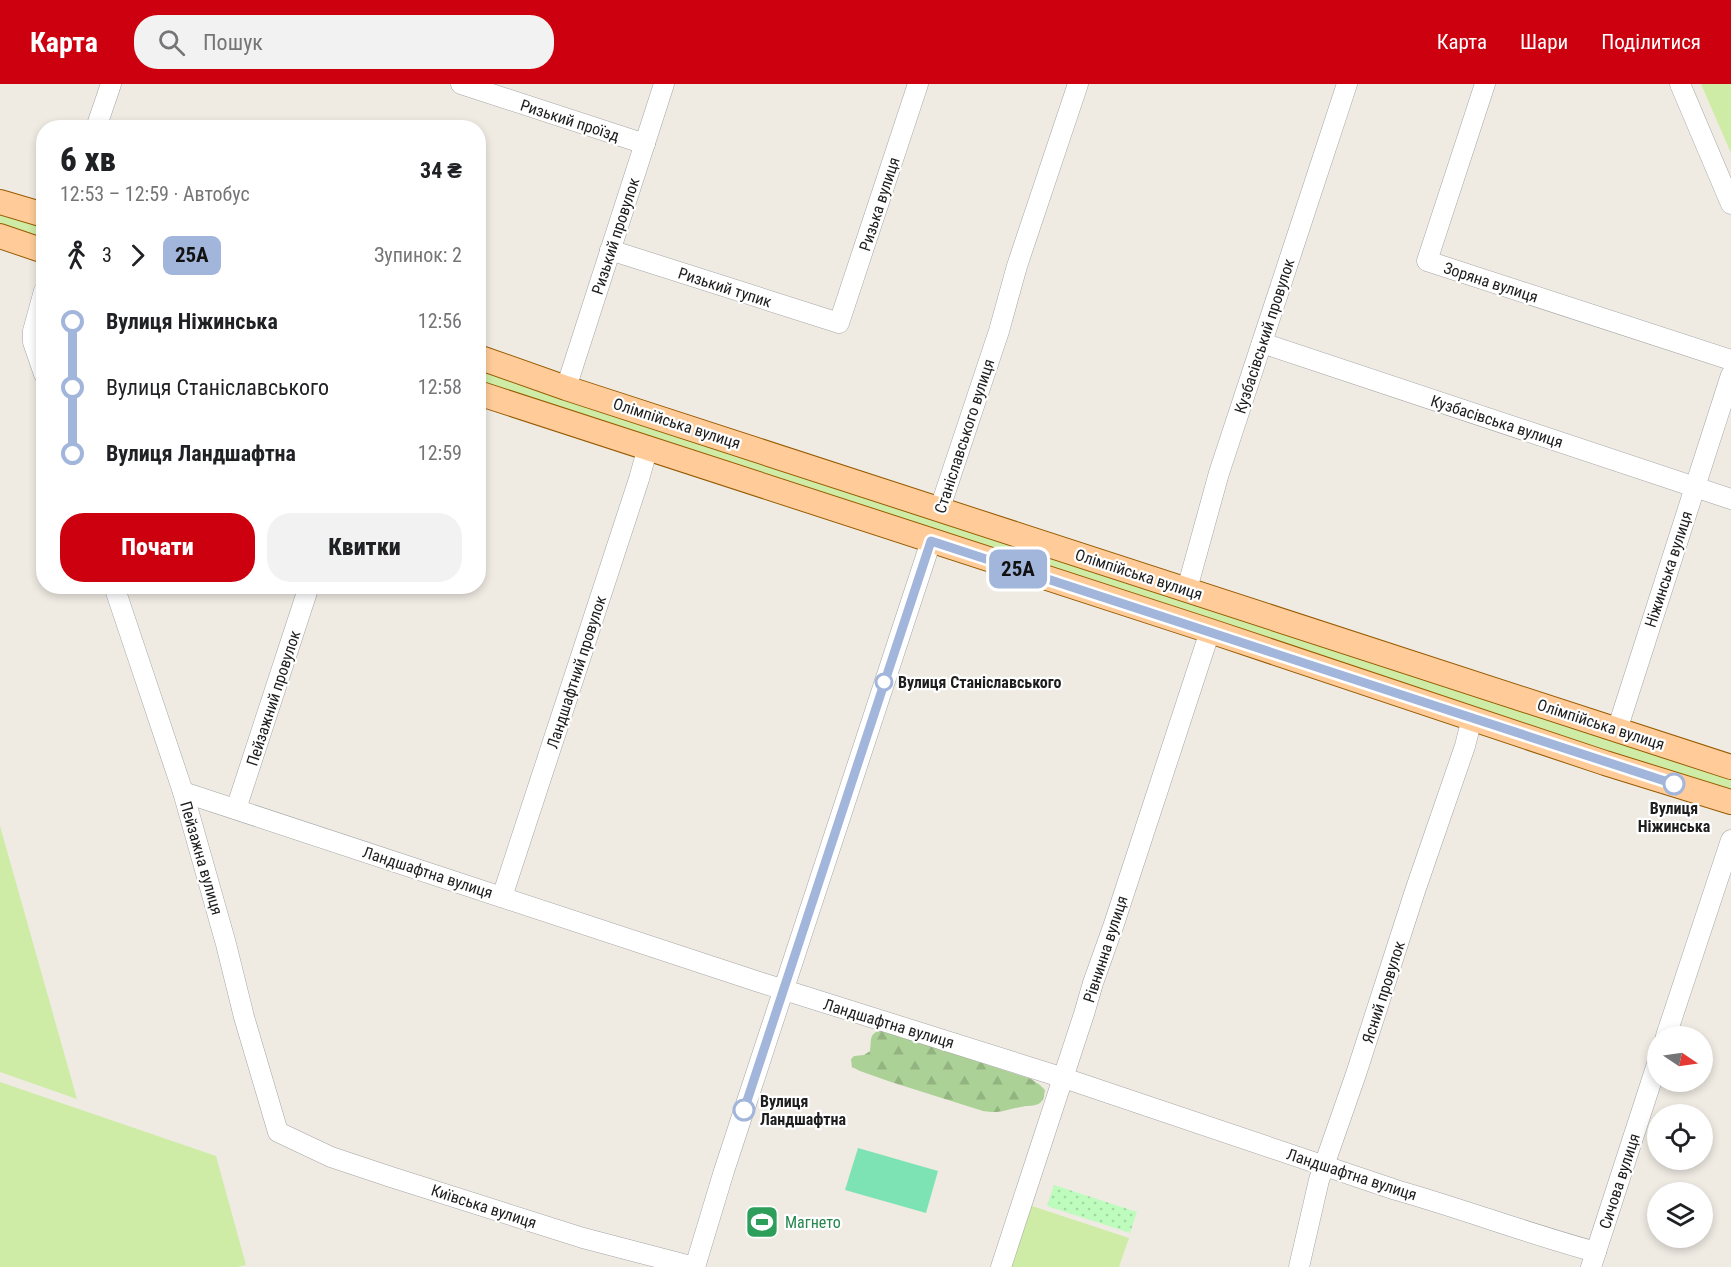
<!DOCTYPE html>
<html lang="uk">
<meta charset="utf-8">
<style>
:root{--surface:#fff;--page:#f2f2f2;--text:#202124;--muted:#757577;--accent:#cc000e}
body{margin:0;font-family:"Roboto Condensed",sans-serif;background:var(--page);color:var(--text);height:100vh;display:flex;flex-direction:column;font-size:22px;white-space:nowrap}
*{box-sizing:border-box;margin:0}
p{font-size:20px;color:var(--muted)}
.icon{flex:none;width:33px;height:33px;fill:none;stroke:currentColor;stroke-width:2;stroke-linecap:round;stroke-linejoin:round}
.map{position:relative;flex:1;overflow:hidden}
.drawer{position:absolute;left:36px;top:36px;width:450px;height:474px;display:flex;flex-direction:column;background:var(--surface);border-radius:24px;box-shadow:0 3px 9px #0003}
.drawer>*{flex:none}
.badge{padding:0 12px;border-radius:9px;font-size:21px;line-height:39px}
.needle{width:39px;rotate:103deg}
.buttons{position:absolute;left:1647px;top:942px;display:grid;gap:12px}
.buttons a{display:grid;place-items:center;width:66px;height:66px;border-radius:50%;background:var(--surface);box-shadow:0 3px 9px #0003;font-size:30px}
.map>.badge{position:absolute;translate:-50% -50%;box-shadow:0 0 0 3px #fff}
.legs{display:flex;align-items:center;gap:9px;height:66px;padding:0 24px;font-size:20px}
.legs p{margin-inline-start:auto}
.summary{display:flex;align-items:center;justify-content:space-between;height:102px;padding:0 24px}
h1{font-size:33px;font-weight:800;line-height:45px}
.cta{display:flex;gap:12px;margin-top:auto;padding:12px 24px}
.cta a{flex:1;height:69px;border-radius:24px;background:var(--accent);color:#fff;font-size:24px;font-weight:800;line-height:69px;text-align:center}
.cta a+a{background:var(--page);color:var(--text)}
ul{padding:0 24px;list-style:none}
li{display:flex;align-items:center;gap:21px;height:66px;font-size:22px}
li i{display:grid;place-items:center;width:9px;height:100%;margin:0 8px;background:currentColor}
li i::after{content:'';width:15px;height:15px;margin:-8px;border:4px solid;border-radius:50%;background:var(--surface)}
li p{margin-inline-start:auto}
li:first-child i{background:linear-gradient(#0000 50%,currentColor 0)}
li:last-child i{background:linear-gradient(currentColor 50%,#0000 0)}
header{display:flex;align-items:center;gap:36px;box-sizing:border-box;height:84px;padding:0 30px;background:var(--accent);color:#fff}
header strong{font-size:28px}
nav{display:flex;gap:33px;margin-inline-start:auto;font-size:21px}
.search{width:420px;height:54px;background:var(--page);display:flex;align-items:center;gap:15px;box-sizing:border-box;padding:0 21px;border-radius:24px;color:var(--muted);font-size:22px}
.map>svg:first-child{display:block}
.grass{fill:#ceeca6}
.forest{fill:url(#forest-firs)}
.park{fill:url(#park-dots)}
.pitch{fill:#7de3b4}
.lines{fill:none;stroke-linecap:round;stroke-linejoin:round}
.minor-casing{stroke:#a5a5a5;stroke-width:21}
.major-casing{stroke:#985b00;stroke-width:26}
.minor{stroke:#fff;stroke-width:20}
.major{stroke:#fc9;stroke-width:24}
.line-1-casing{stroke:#fff;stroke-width:14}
.line-1{stroke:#a2b5db;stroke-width:9}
.stop-1-dot{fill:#fff;stroke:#a2b5db;stroke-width:3}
.labels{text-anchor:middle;stroke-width:4.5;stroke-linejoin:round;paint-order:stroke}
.street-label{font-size:16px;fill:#1e1e1e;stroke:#fff}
.stop-label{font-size:16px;font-weight:bold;fill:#1e1e1e;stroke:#fff;text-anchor:start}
.leisure-label{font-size:16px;fill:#27864d;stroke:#fff;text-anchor:start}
</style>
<header>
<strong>Карта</strong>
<div class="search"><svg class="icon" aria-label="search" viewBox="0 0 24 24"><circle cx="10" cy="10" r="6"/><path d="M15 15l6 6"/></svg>Пошук</div>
<nav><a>Карта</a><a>Шари</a><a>Поділитися</a></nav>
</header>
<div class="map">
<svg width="1731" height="1183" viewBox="0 0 1731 1183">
<defs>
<pattern id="forest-firs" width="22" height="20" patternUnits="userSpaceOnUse" patternTransform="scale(1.5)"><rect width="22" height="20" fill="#abd196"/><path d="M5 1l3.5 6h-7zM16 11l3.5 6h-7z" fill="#93b381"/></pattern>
<pattern id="park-dots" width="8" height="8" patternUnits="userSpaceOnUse" patternTransform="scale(1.5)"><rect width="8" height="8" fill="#befcbe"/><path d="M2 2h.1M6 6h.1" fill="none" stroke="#a3d8a3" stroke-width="1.8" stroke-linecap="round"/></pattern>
</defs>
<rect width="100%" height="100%" fill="#efebe3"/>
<g class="grass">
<path d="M1701 0H1731V69Z"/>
<path d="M0 117 43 131V167L0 152Z"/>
<path d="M479 273 1731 683V720L479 308Z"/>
<path d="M0 742 77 1015 0 988Z"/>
<path d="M0 998 216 1072 246 1181 237 1183H0Z"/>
<path d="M1026 1120 1129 1154 1119 1183H1006Z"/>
</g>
<path class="forest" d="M881 946 1031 995 1040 1001 1045 1006C1044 1011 1044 1016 1040 1019 1034 1023 1027 1021 1021 1023 1004 1026 1001 1030 983 1027L891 998 860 987 852 983 851 975 854 972 864 971 870 967C872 956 868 950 881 946Z"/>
<path class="park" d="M1054 1101 1137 1128 1130 1149 1047 1122Z"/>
<path class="pitch" d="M858 1064 938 1087 926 1129 845 1106Z"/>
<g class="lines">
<g class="minor-casing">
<g id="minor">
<path d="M461 0 645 60"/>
<path d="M1485 0 1427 177 1731 276"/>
<path d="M1680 0 1731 120"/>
<path d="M96 44 111 0"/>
<path d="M610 166 839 239 918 0"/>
<path d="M44 207 33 247V258L44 290"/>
<path d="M1262 259 1731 415"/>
<path d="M566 304 664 0"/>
<path d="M940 424 999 247 1017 182 1078 0"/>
<path d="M114 502 183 708 226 860 244 933 278 1048 331 1073 391 1093 583 1154 694 1183"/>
<path d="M1187 505 1219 389 1347 0"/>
<path d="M1617 646 1731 291"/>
<path d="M183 708 759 898 1064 994 1396 1106C1463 1125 1529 1150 1596 1168"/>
<path d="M236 725 309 502"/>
<path d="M502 813 639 395 648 363"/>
<path d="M1666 952 1731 756"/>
<path d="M695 1183 724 1087 931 457"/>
<path d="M1001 1183 1084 930 1093 899 1114 840 1210 547"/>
<path d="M1299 1183 1319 1096 1356 990 1415 807 1465 662 1472 634"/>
<path d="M1591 1183 1658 977"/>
</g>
</g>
<g class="major-casing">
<g id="major">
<path d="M0 118 44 131"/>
<path d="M0 152 44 167"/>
<path d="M478 273 566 304 1731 683"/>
<path d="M478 309 1210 547 1605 679 1731 718"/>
</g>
</g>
<use href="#minor" class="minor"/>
<use href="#major" class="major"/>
</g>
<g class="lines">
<g class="line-1-casing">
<path id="line-1" d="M744 1026 931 457 1674 700"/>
</g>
<use href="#line-1" class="line-1"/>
</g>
<defs>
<g id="stadium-square" transform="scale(1.725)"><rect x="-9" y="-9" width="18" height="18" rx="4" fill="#2e9e5b" stroke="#fff"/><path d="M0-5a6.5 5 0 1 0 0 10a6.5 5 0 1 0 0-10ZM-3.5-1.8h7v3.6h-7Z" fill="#fff"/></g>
</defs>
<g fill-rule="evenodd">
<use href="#stadium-square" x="762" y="1138"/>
</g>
<g class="stop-1-dot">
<circle cx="884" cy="598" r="8"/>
<circle cx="1674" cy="700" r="10"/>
<circle cx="744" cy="1026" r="10"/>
</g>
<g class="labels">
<g class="street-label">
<text transform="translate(570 36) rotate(18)" y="6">Ризький проїзд</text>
<text transform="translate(879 120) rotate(-72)" y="6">Ризька вулиця</text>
<text transform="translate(615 152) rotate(-72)" y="6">Ризький провулок</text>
<text transform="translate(1491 198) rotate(18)" y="6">Зоряна вулиця</text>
<text transform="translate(725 203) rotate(18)" y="6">Ризький тупик</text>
<text transform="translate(1264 252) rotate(-72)" y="6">Кузбасівський провулок</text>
<text transform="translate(1497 337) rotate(18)" y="6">Кузбасівська вулиця</text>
<text transform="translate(677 339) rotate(18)" y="6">Олімпійська вулиця</text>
<text transform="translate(964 352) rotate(-72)" y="6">Станіславського вулиця</text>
<text transform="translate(1668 485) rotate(-72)" y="6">Ніжинська вулиця</text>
<text transform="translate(1139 490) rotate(18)" y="6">Олімпійська вулиця</text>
<text transform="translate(576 588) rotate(-72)" y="6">Ландшафтний провулок</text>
<text transform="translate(273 614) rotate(-72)" y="6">Пейзажний провулок</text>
<text transform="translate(1601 640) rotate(18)" y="6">Олімпійська вулиця</text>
<text transform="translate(202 774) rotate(74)" y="6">Пейзажна вулиця</text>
<text transform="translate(428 788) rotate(18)" y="6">Ландшафтна вулиця</text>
<text transform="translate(1105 865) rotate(-72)" y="6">Рівнинна вулиця</text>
<text transform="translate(1383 908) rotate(-72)" y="6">Ясний провулок</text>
<text transform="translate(889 939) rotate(17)" y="6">Ландшафтна вулиця</text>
<text transform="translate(1352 1090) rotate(18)" y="6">Ландшафтна вулиця</text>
<text transform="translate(1619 1097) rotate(-72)" y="6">Сичова вулиця</text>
<text transform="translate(484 1122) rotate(18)" y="6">Київська вулиця</text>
</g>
<g class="stop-label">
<text x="898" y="604">Вулиця Станіславського</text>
<text x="1674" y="730" text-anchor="middle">Вулиця<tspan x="1674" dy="18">Ніжинська</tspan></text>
<text x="760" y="1023">Вулиця<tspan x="760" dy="18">Ландшафтна</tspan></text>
</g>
<g class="leisure-label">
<text x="785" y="1144">Магнето</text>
</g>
</g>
</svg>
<div class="buttons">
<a><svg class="needle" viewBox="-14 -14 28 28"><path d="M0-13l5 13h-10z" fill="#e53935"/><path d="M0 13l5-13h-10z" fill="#757577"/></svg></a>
<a><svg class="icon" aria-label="locate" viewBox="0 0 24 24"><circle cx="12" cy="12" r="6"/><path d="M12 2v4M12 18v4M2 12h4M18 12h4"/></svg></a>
<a><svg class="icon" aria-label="layers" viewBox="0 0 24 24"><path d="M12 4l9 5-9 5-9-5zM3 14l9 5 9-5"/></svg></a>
</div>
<b class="badge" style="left:1018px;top:485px;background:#a2b5db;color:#111">25А</b>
<section class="drawer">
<div class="summary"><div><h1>6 хв</h1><p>12:53 – 12:59 · Автобус</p></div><b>34 ₴</b></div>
<div class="legs"><svg class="icon" aria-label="walk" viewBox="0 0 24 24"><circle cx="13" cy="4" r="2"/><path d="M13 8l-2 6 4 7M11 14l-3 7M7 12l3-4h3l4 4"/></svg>3<svg class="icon" aria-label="forward" viewBox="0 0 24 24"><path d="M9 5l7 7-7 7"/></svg><b class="badge" style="background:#a2b5db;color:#111">25А</b><p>Зупинок: 2</p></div>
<ul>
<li><i style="color:#a2b5db"></i><b>Вулиця Ніжинська</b><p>12:56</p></li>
<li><i style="color:#a2b5db"></i><span>Вулиця Станіславського</span><p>12:58</p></li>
<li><i style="color:#a2b5db"></i><b>Вулиця Ландшафтна</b><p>12:59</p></li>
</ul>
<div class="cta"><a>Почати</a><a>Квитки</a></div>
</section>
</div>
